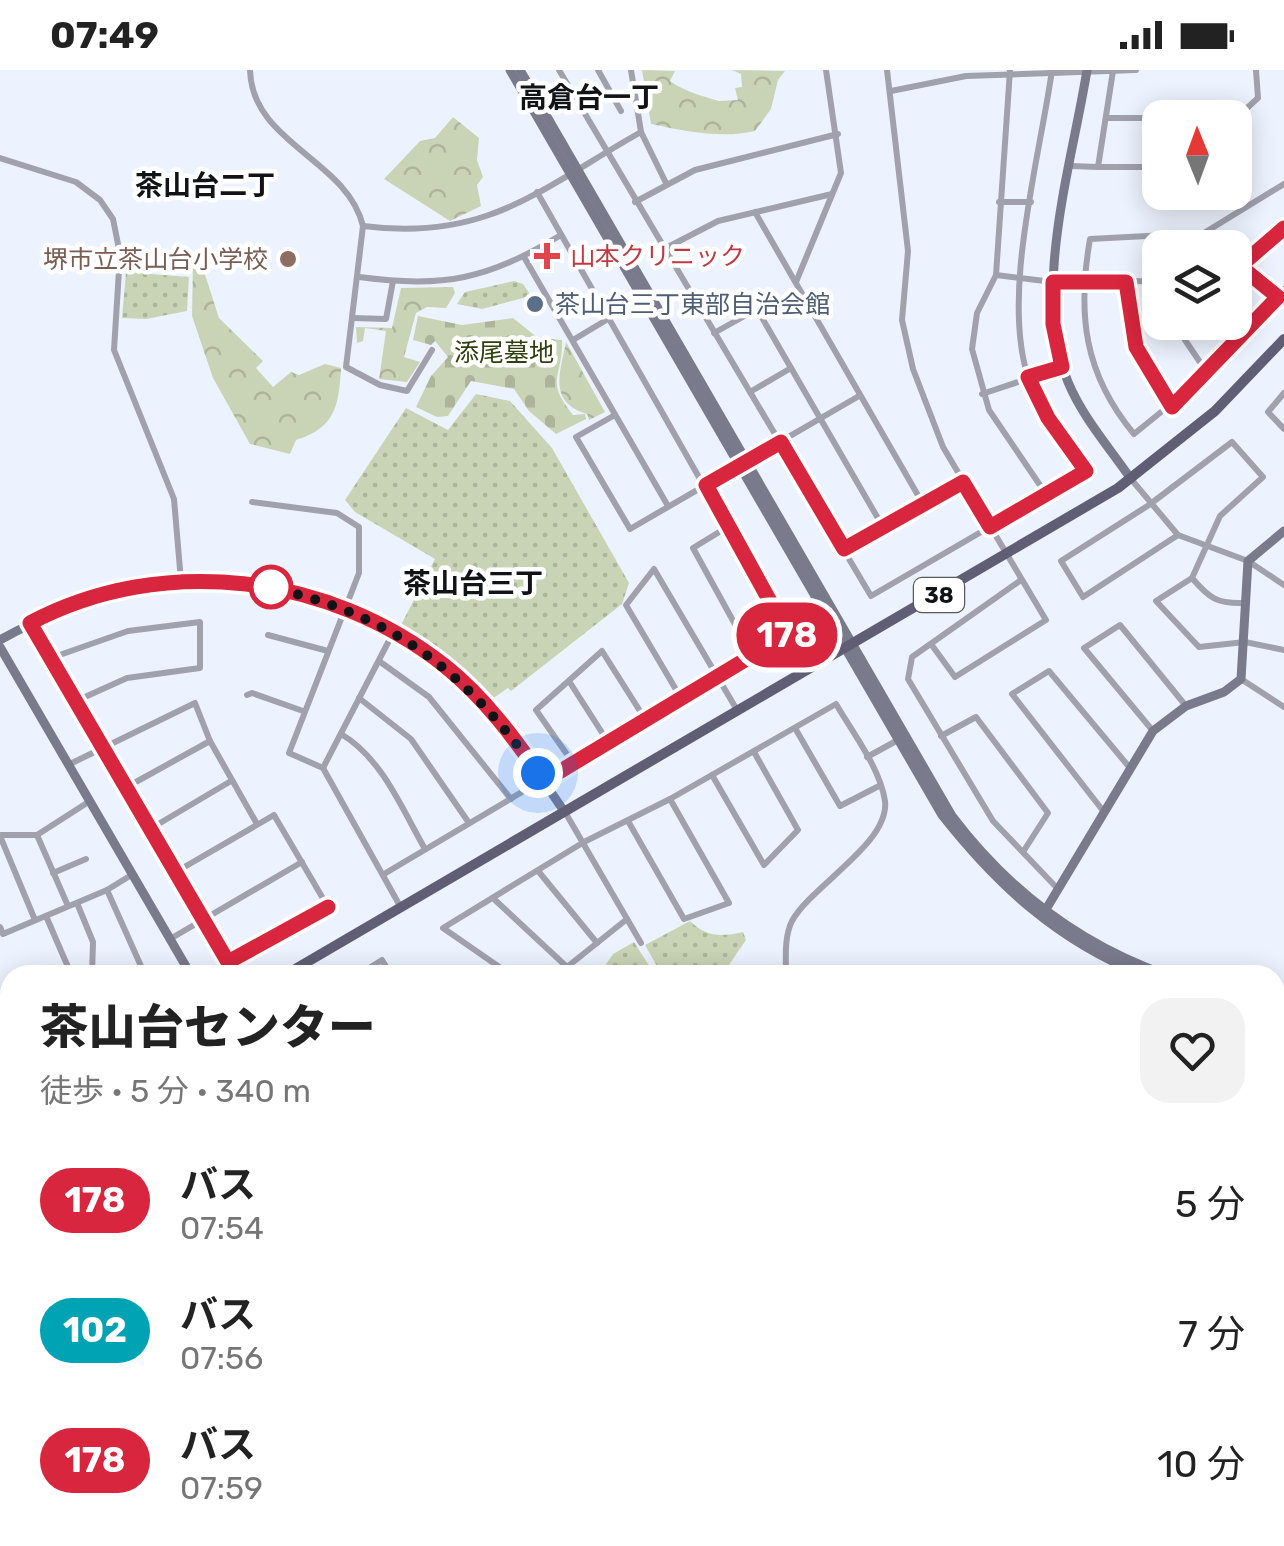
<!DOCTYPE html>
<html lang="ja">
<meta charset="utf-8">
<style>
:root{--surface:#fff;--page:#f2f2f2;--text:#222;--muted:#767676}
body{margin:0;font-family:Rubik,"Noto Sans JP",sans-serif;background:var(--page);color:var(--text);height:100vh;display:flex;flex-direction:column;font-size:38px;white-space:nowrap}
*{box-sizing:border-box;margin:0}
p{font-size:32px;color:var(--muted)}
.icon{flex:none;width:55px;height:55px;fill:none;stroke:currentColor;stroke-width:2;stroke-linecap:round;stroke-linejoin:round}
.map{position:relative;flex:1;overflow:hidden}
.panel{position:absolute;left:0px;top:895px;width:1285px;height:582px;display:flex;flex-direction:column;background:var(--surface);border-radius:30px 30px 0 0;box-shadow:0 5px 25px #0003}
.panel>*{flex:none}
.badge{padding:0 20px;border-radius:32px;font-size:35px;line-height:65px}
.needle{width:65px;rotate:359deg}
.controls{position:absolute;left:1142px;top:30px;display:grid;gap:20px}
.controls a{display:grid;place-items:center;width:110px;height:110px;border-radius:20px;background:var(--surface);box-shadow:0 5px 25px #0003;font-size:50px}
.you{position:absolute;width:50px;height:50px;margin:-25px;border:8px solid #fff;border-radius:50%;background:#1a73e8;box-shadow:0 0 0 15px #1a73e833}
.map>.badge{position:absolute;translate:-50% -50%;box-shadow:0 0 0 5px #fff}
.round{display:grid;place-items:center;flex:none;width:105px;height:105px;border-radius:30px;background:var(--page)}
.summary{display:flex;align-items:center;justify-content:space-between;height:170px;padding:0 40px}
h1{font-size:48px;font-weight:800;line-height:75px}
ul{padding:0;list-style:none}
li{display:flex;align-items:center;gap:30px;height:130px;padding:0 40px}
li div{flex:1}
li b{display:block;font-size:38px}
li em{font-style:normal}
li .badge{min-width:110px;font-weight:700;text-align:center}
.status{display:flex;justify-content:space-between;align-items:center;height:70px;padding:0 50px;background:var(--surface);direction:ltr}
.status svg{height:28px;fill:currentColor}
.map>svg:first-child{display:block}
.forest{fill:url(#forest-crowns)}
.cemetery{fill:url(#cemetery-stones)}
.park{fill:url(#park-dots)}
.lines{fill:none;stroke-linecap:round;stroke-linejoin:round}
.stream{stroke:#8997b3;stroke-width:2.5}
.river{stroke:#8997b3;stroke-width:12}
.street{stroke:#a1a1ae;stroke-width:6}
.secondary{stroke:#7a7a8d;stroke-width:9}
.primary{stroke:#5f5e75;stroke-width:10}
.line-casing{stroke:#fff;stroke-width:22}
.line{stroke:#d7263d;stroke-width:15}
.walk{stroke:#111317;stroke-width:10;stroke-dasharray:0 18}
.health-dot{fill:#e0444e;stroke:#fff;stroke-width:4}
.education-dot{fill:#8d6e63;stroke:#fff;stroke-width:4}
.service-dot{fill:#5c6f8a;stroke:#fff;stroke-width:4}
.stop-dot{fill:#fff;stroke:#d7263d;stroke-width:5}
.labels{text-anchor:middle;stroke-width:9;stroke-linejoin:round;paint-order:stroke}
.shield{fill:#fff;stroke:#585a5d;stroke-width:2.5}
.shield-label{font-size:22px;font-weight:bold;fill:#111317}
.health-label{font-size:25px;fill:#be3a42;stroke:#fff;text-anchor:start}
.education-label{font-size:25px;fill:#785e54;stroke:#fff;text-anchor:end}
.service-label{font-size:25px;fill:#4e5e75;stroke:#fff;text-anchor:start}
.park-label{font-size:25px;fill:#313f0e;stroke:#fff}
.neighbourhood-label{font-size:28px;font-weight:bold;fill:#111317;stroke:#fff}
</style>
<div class="status"><b>07:49</b><svg viewBox="0 0 49 12"><path d="M0 12V9h3v3zM5 12V6h3v6zM10 12V3h3v9zM15 12V0h3v12zM26 1h20v11H26zM47 4h2v5h-2z"/></svg></div>
<div class="map">
<svg width="1284" height="1476" viewBox="0 0 1284 1476">
<defs>
<pattern id="forest-crowns" width="20" height="18" patternUnits="userSpaceOnUse" patternTransform="scale(2.5)"><rect width="20" height="18" fill="#c9d4b6"/><path d="M2 6a3 3 0 1 1 6 0M12 15a3 3 0 1 1 6 0" fill="none" stroke="#acb59c"/></pattern>
<pattern id="cemetery-stones" width="16" height="16" patternUnits="userSpaceOnUse" patternTransform="scale(2.5)"><rect width="16" height="16" fill="#c9d4b6"/><path d="M2 7V4a2 2 0 0 1 4 0v3zM10 15v-3a2 2 0 0 1 4 0v3z" fill="#acb59c"/></pattern>
<pattern id="park-dots" width="8" height="8" patternUnits="userSpaceOnUse" patternTransform="scale(2.5)"><rect width="8" height="8" fill="#c9d4b6"/><path d="M2 2h.1M6 6h.1" fill="none" stroke="#acb59c" stroke-width="1.8" stroke-linecap="round"/></pattern>
</defs>
<rect width="100%" height="100%" fill="#edf3fe"/>
<g class="forest">
<path d="M642 0 675 1 670 11C685 22 703 26 719 31L738 30 735 18 742 17 741 4 732 0 785 1 778 10 771 39 755 61C722 69 684 61 651 54Z"/>
<path d="M453 47 479 68 477 90 483 107 477 115 481 136 450 151 384 109 420 71 435 68Z"/>
<path d="M199 186 219 248 263 291 256 298 273 317 291 302 299 305 325 294 341 298C339 336 335 358 296 370L290 384 250 374 213 308 192 246 193 188Z"/>
<path d="M453 217 455 223 446 238 427 237 416 243 404 287 420 292 407 312 379 309 386 261 365 258 363 271 357 273 356 257 392 258 401 218Z"/>
<path d="M566 272 605 342 589 350 587 344C548 332 560 303 566 272Z"/>
</g>
<path class="cemetery" d="M418 246 462 255 513 248 538 268 562 270C563 309 544 309 573 345L585 344 586 349 556 364 529 341 514 319 471 311 448 346 437 347 416 337 431 306 448 287 435 271 431 275 413 270Z"/>
<g class="park">
<path d="M126 202 189 207 187 241 146 249 122 248Z"/>
<path d="M514 211 523 214 531 226 482 239 457 234 465 222Z"/>
<path d="M476 324 510 331 552 378 629 513 622 534 511 621 508 618 492 629 436 579 401 555 435 489 355 442 345 430 406 338 448 360Z"/>
<path d="M690 851C706 867 721 867 743 862L746 870 722 905H662L645 875Z"/>
<path d="M634 872 655 905H599L613 884Z"/>
</g>
<g class="lines">
<path class="stream" d="M251 1476 254 1468"/>
<g class="river">
<path d="M0 1222 10 1227"/>
<path d="M254 1468 257 1476"/>
</g>
<g class="street">
<path d="M250 0C252 74 347 89 363 156L346 297 380 315 407 321 432 280"/>
<path d="M559 0 871 526 1086 401C1065 372 1041 344 1029 310 1000 227 1040 87 1052 0"/>
<path d="M598 0 621 41"/>
<path d="M887 0 908 181 902 250 913 299 943 377 1046 550 955 607 931 574"/>
<path d="M1010 0 996 205 977 243 972 279 989 340 1046 424"/>
<path d="M1113 1 1098 97H1160"/>
<path d="M891 21 966 6 1136 0"/>
<path d="M1106 48H1160"/>
<path d="M1235 49 1258 28 1256 0"/>
<path d="M641 62 666 113"/>
<path d="M0 88 76 112 100 130 113 149 120 184 114 280 174 429 181 511"/>
<path d="M1071 96 1098 97"/>
<path d="M1284 114 1204 163 1090 169C1077 244 1084 304 1134 364L1208 304 1284 219"/>
<path d="M635 132 695 100 838 64"/>
<path d="M999 132H1031"/>
<path d="M755 142 923 434"/>
<path d="M363 156C487 172 540 119 641 62L631 0"/>
<path d="M664 179 718 151 832 124"/>
<path d="M524 187 668 436"/>
<path d="M1241 196 1284 232"/>
<path d="M1235 199 1284 158"/>
<path d="M996 205 1053 212 1160 211"/>
<path d="M359 207C445 218 486 210 561 165"/>
<path d="M796 212 841 103 826 0"/>
<path d="M1127 212 1136 277 1172 337"/>
<path d="M353 248 386 249 393 211"/>
<path d="M1179 252 1185 270 1208 304"/>
<path d="M714 263 757 239 883 457"/>
<path d="M573 270 608 249"/>
<path d="M750 322 791 298"/>
<path d="M1284 323 1268 342 1284 359"/>
<path d="M982 324 1063 297"/>
<path d="M615 345 576 367 630 459 859 326"/>
<path d="M1131 409 1178 465 1248 491 1284 515"/>
<path d="M252 432 337 443 359 457V503L289 683 323 698"/>
<path d="M729 456 693 478 753 587"/>
<path d="M1178 465 1083 527 1061 491 1149 435 1232 372 1263 407 1220 446 1192 508 1156 531 1199 577 1245 572 1284 580"/>
<path d="M844 479 963 412"/>
<path d="M1192 508C1209 528 1217 534 1244 533"/>
<path d="M1021 510 912 587 908 609 993 751 1058 819"/>
<path d="M31 554 202 851 227 892 328 837 274 745 174 803"/>
<path d="M394 561 323 698 400 836"/>
<path d="M268 565 328 581"/>
<path d="M51 588 128 561 200 552V598L127 608 76 631"/>
<path d="M379 591 429 627 511 729"/>
<path d="M1241 609 1284 637"/>
<path d="M569 611 608 672"/>
<path d="M247 625 252 623 303 641"/>
<path d="M359 628 411 669 469 753"/>
<path d="M681 628 626 535 654 499 737 640"/>
<path d="M795 658 840 736 879 716"/>
<path d="M1153 661 1084 578 1120 555 1186 636"/>
<path d="M341 664C382 688 402 739 425 779"/>
<path d="M941 666 976 647 1048 743 1023 782"/>
<path d="M867 687 898 670"/>
<path d="M573 693 536 640 602 581 645 649"/>
<path d="M70 694 195 633 210 671 257 754"/>
<path d="M712 705 764 795 798 760 754 682"/>
<path d="M125 718 210 671"/>
<path d="M565 742 641 873"/>
<path d="M1104 742 1012 624 1049 601 1130 698"/>
<path d="M628 751 684 849 729 833 670 729"/>
<path d="M150 759 231 711"/>
<path d="M0 765H37L90 731"/>
<path d="M37 765 68 836"/>
<path d="M0 766 35 850"/>
<path d="M539 802 597 873"/>
<path d="M53 803 86 789"/>
<path d="M384 804 788 564 537 122"/>
<path d="M107 820 145 905"/>
<path d="M495 830 567 897"/>
<path d="M77 833 93 872 92 905"/>
<path d="M46 846 68 897"/>
<path d="M0 857 3 864 107 820 133 804"/>
<path d="M170 869 302 792"/>
<path d="M358 905 382 890 391 905"/>
<path d="M511 905 443 858 584 772 670 729 836 634C853 663 880 698 885 731 890 773 811 816 792 851 784 867 786 888 786 905"/>
<path d="M557 905 627 849"/>
<path d="M0 1061 10 1055"/>
<path d="M0 1207 10 1213"/>
<path d="M1275 1303 1284 1302"/>
<path d="M265 1468 267 1476"/>
<path d="M541 1468 547 1476"/>
<path d="M968 1468 981 1476"/>
<path d="M62 1476 94 1468"/>
<path d="M509 1476 518 1468"/>
<path d="M754 1476 756 1468"/>
<path d="M913 1476V1468"/>
</g>
<g class="secondary">
<path d="M510 0 942 745C998 816 1058 871 1143 905"/>
<path d="M520 0 952 746C1008 820 1079 874 1166 905"/>
<path d="M1087 0C1072 94 1031 221 1068 312 1083 348 1109 377 1131 409"/>
<path d="M0 570C156 483 340 489 472 620 508 656 535 699 564 741"/>
<path d="M0 577 191 905"/>
<path d="M1042 846 1153 661 1186 636 1224 622 1241 609 1248 491 1284 461"/>
<path d="M1275 927H1284"/>
<path d="M1275 937H1284"/>
<path d="M0 1025 10 1038"/>
<path d="M0 1070 10 1065"/>
<path d="M1275 1207 1284 1242"/>
<path d="M1275 1453 1284 1423"/>
<path d="M397 1468 411 1476"/>
<path d="M1174 1468 1202 1476"/>
<path d="M1268 1476 1271 1468"/>
</g>
<g class="primary">
<path d="M285 905 1118 418 1215 341 1284 269"/>
<path d="M492 1468 495 1476"/>
</g>
</g>
<g class="lines">
<g class="line-casing">
<path id="line" d="M328 837 228 892 30 553C162 483 329 504 445 596 485 628 515 669 544 711L788 564 706 415 781 372 844 479 963 412 990 457 1086 401 1048 348 1028 307 1062 297 1053 254V212H1126L1136 277 1172 337 1278 227 1240 196 1284 158"/>
</g>
<use href="#line" class="line"/>
<path class="walk" d="M271 517 258 515C388 541 463 598 538 703"/>
</g>
<path class="health-dot" d="M542 171h10v10h10v10h-10v10h-10v-10h-10v-10h10z"/>
<circle class="education-dot" cx="288" cy="189" r="10"/>
<circle class="service-dot" cx="535" cy="234" r="10"/>
<circle class="stop-dot" cx="271" cy="517" r="20"/>
<g class="labels">
<rect class="shield" x="914" y="508" width="50" height="34" rx="8"/>
<g class="shield-label">
<text x="939" y="533">38</text>
</g>
<g class="health-label">
<text x="570" y="195">山本クリニック</text>
</g>
<g class="education-label">
<text x="268" y="198">堺市立茶山台小学校</text>
</g>
<g class="service-label">
<text x="555" y="243">茶山台三丁東部自治会館</text>
</g>
<g class="park-label">
<text x="504" y="291">添尾墓地</text>
</g>
<g class="neighbourhood-label">
<text x="589" y="37">高倉台一丁</text>
<text x="205" y="125">茶山台二丁</text>
<text x="473" y="523">茶山台三丁</text>
</g>
</g>
</svg>
<div class="controls">
<a><svg class="needle" viewBox="-14 -14 28 28"><path d="M0-13l5 13h-10z" fill="#e53935"/><path d="M0 13l5-13h-10z" fill="#767676"/></svg></a>
<a><svg class="icon" aria-label="layers" viewBox="0 0 24 24"><path d="M12 4l9 5-9 5-9-5zM3 14l9 5 9-5"/></svg></a>
</div>
<div class="you" style="left:538px;top:703px"></div>
<b class="badge" style="left:787px;top:565px;background:#d7263d;color:#fff">178</b>
<section class="panel">
<div class="summary"><div><h1>茶山台センター</h1><p>徒歩 · 5 分 · 340 m</p></div><a class="round"><svg class="icon" aria-label="heart" viewBox="0 0 24 24"><path d="M12 20l-8-8c-3-5 5-10 8-4 3-6 11-1 8 4z"/></svg></a></div>
<ul>
<li><span class="badge" style="background:#d7263d;color:#fff">178</span><div><b>バス</b><p>07:54</p></div><em>5 分</em></li>
<li><span class="badge" style="background:#00a3b4;color:#fff">102</span><div><b>バス</b><p>07:56</p></div><em>7 分</em></li>
<li><span class="badge" style="background:#d7263d;color:#fff">178</span><div><b>バス</b><p>07:59</p></div><em>10 分</em></li>
</ul>
</section>
</div>
